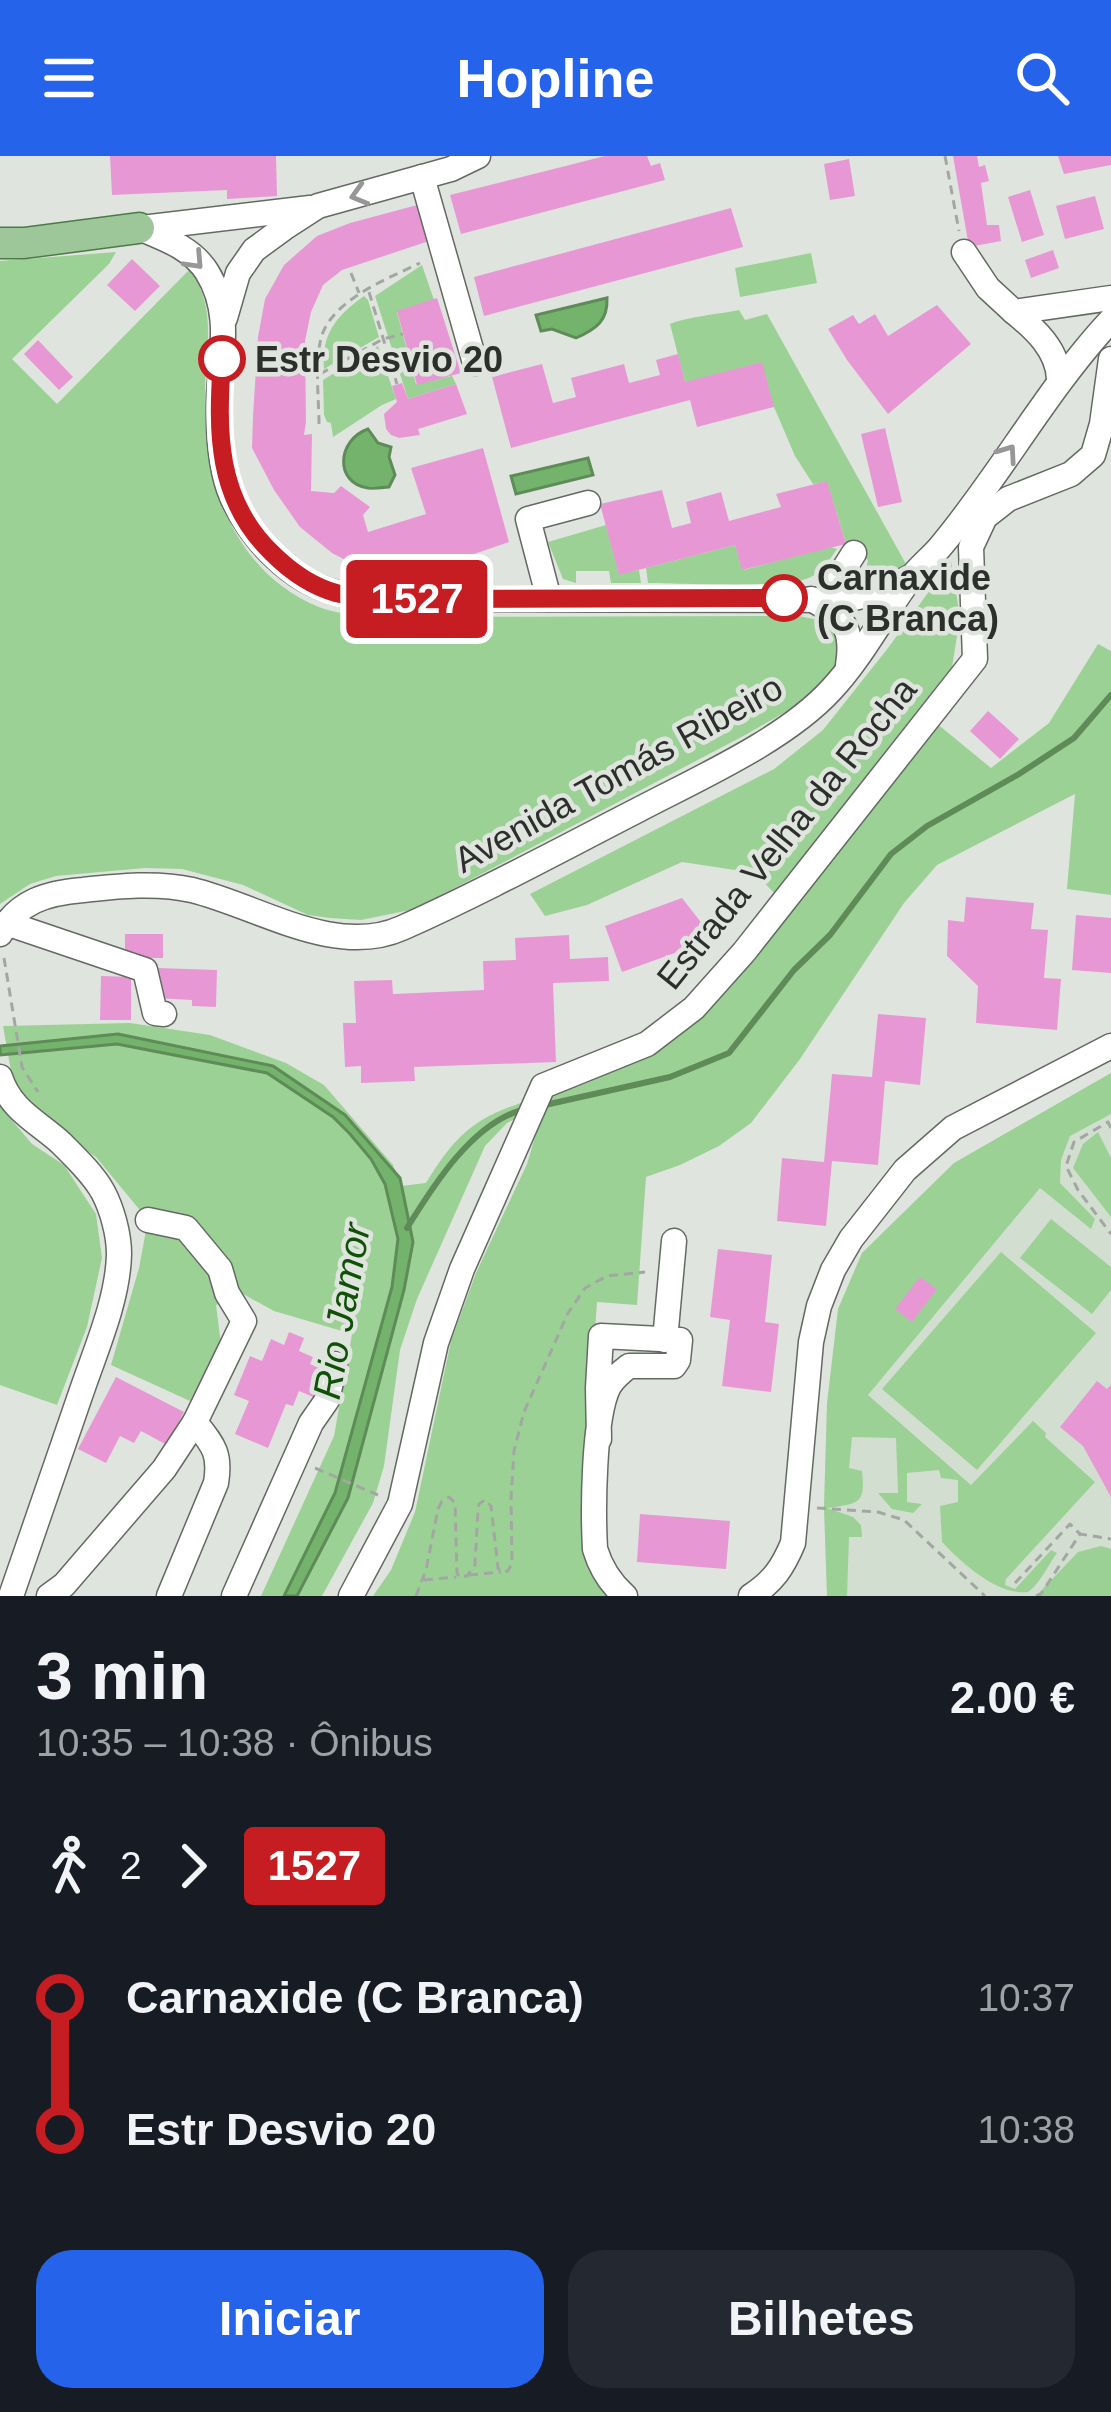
<!DOCTYPE html>
<html lang="pt">
<meta charset="utf-8">
<style>
:root{--surface:#171b24;--page:#242831;--text:#f1f3f6;--muted:#9ea1a6;--accent:#2563eb}
body{margin:0;font-family:Arial,sans-serif;background:var(--page);color:var(--text);height:100vh;display:flex;flex-direction:column;font-size:45px;white-space:nowrap}
*{box-sizing:border-box;margin:0}
p{font-size:39px;color:var(--muted)}
.icon{flex:none;width:66px;height:66px;fill:none;stroke:currentColor;stroke-width:2;stroke-linecap:round;stroke-linejoin:round}
.map{position:relative;height:1440px;overflow:hidden}
.panel{display:flex;flex-direction:column;background:var(--surface);flex:1}
.panel>*{flex:none}
.badge{padding:0 24px;border-radius:9px;font-size:42px;line-height:78px}
.map>.badge{position:absolute;translate:-50% -50%;box-shadow:0 0 0 6px #fff}
.legs{display:flex;align-items:center;gap:18px;height:132px;padding:0 36px;font-size:39px}
.legs p{margin-inline-start:auto}
.overview{display:flex;align-items:center;justify-content:space-between;height:204px;padding:0 36px}
h1{font-size:66px;font-weight:800;line-height:90px}
.primary-button{display:flex;gap:24px;margin-top:auto;padding:24px 36px}
.primary-button a{flex:1;height:138px;border-radius:36px;background:var(--accent);color:#fff;font-size:48px;font-weight:800;line-height:138px;text-align:center}
.primary-button a+a{background:var(--page);color:var(--text)}
ul{padding:0 36px;list-style:none}
li{display:flex;align-items:center;gap:42px;height:132px;font-size:45px}
li i{display:grid;place-items:center;width:18px;height:100%;margin:0 15px;background:currentColor}
li i::after{content:'';width:30px;height:30px;margin:-15px;border:9px solid;border-radius:50%;background:var(--surface)}
li p{margin-inline-start:auto}
li:first-child i{background:linear-gradient(#0000 50%,currentColor 0)}
li:last-child i{background:linear-gradient(currentColor 50%,#0000 0)}
header{display:flex;justify-content:space-between;align-items:center;height:156px;padding:0 36px;background:var(--accent);color:#fff;font-size:54px;font-weight:800}
.map>svg:first-child{display:block}
.built{fill:#d2ded0}
.green{fill:#9cd195}
.water{fill:#73b36b;stroke:#5e8b58;stroke-width:3}
.lines{fill:none;stroke-linecap:round;stroke-linejoin:round}
.stream{stroke:#5e8b58;stroke-width:6}
.building{fill:#e798d4}
.minor-casing{stroke:#646a63;stroke-width:27}
.major-casing{stroke:#4c7947;stroke-width:33}
.path{stroke:#a2a7a2;stroke-width:3;stroke-dasharray:9 6;stroke-linecap:butt}
.minor{stroke:#fff;stroke-width:24}
.major{stroke:#9ec799;stroke-width:30}
.oneway{stroke:#969796}
.line-1-casing{stroke:#fff;stroke-width:27}
.line-1{stroke:#c61d23;stroke-width:18}
.stop-1-dot{fill:#fff;stroke:#c61d23;stroke-width:6}
.labels{text-anchor:middle;stroke-width:9;stroke-linejoin:round;paint-order:stroke}
.stop-label{font-size:36px;font-weight:bold;fill:#2d2f2d;stroke:#dfe5de;text-anchor:start}
.street-label{font-size:36px;fill:#2d2f2d;stroke:#dfe5de}
.water-label{font-size:39px;font-style:italic;fill:#0e5107;stroke:#dfe5de}
</style>
<header><svg class="icon" aria-label="menu" viewBox="0 0 24 24"><path d="M4 6h16M4 12h16M4 18h16"/></svg>Hopline<svg class="icon" aria-label="search" viewBox="0 0 24 24"><circle cx="10" cy="10" r="6"/><path d="M15 15l6 6"/></svg></header>
<div class="map">
<svg width="1111" height="1440" viewBox="0 0 1111 1440">
<rect width="100%" height="100%" fill="#dfe5de"/>
<path class="built" d="M1111 917V1440H827L824 1351 827 1247 862 1097 954 1007Z"/>
<g class="green">
<path d="M116 96 109 108 12 203 57 248 190 113C218 155 205 190 205 237 203 324 232 415 319 451 335 458 356 458 373 461L799 460 819 464 837 478C838 489 840 499 836 508 823 538 776 561 749 577L415 753 361 764 330 762 308 759 243 729 182 713 145 712 56 720 30 728 0 748V105Z"/>
<path d="M811 97 817 127 740 141 735 112Z"/>
<path d="M422 109 434 144 397 156 416 228 452 220 456 228 408 243 375 140Z"/>
<path d="M364 140 368 144 379 181 324 213C321 178 336 160 364 140Z"/>
<path d="M739 154 745 164 767 158 906 408C894 414 878 425 865 418L868 404 848 394 827 326 813 328 795 300 774 251 685 226 670 168C686 161 720 158 739 154Z"/>
<path d="M378 190 396 243 382 249 333 281 331 267 327 266 324 259 323 224Z"/>
<path d="M606 369 619 418 639 414 641 427H611L609 415H576V427L563 423 548 386Z"/>
<path d="M735 389 743 414 830 391 837 393C830 403 823 415 811 421 785 434 682 427 648 427L646 412Z"/>
<path d="M951 405 960 461 951 518 774 737 755 717 682 706 587 749 545 760 530 738 774 613 823 574 888 492Z"/>
<path d="M1098 488 1111 495V739L1067 733 1075 638 937 709 904 747 800 903 751 967 719 990 680 1009 646 1021 637 1149 597 1146 581 1374 585 1397 612 1440H373L391 1414 415 1356 451 1185 476 1117 527 1008 547 941 589 926 663 888 935 566 991 612 1049 567Z"/>
<path d="M130 867 210 879 286 907 324 929 393 1009 401 1030 426 1027C455 980 473 962 527 945L525 958 507 967 485 990 417 1143 400 1194 384 1310 373 1347 322 1440H261L334 1280 352 1178 274 1155 243 1138 216 1149 221 1188 190 1245 111 1209 139 1112 148 1064 96 1001 44 966 13 926 3 870Z"/>
<path d="M1111 917V958L1070 980 1061 1004 1060 1027 1095 1063 1091 1073 1040 1032 868 1239 971 1329 1033 1265 1046 1277 1045 1281 1095 1326 1006 1423 1005 1429 1015 1433 1051 1394 1057 1397C1049 1408 1039 1429 1028 1436 997 1440 960 1405 942 1386L940 1350 958 1346V1324L941 1322 939 1314 907 1317V1346L922 1348 913 1357 892 1353 878 1337H898L896 1282 852 1281 849 1312 862 1315C866 1350 857 1347 827 1352L853 1361 861 1369 862 1381H849L847 1440H827L824 1351 827 1247 838 1153 862 1097 954 1007Z"/>
<path d="M0 950 32 988 64 1009 96 1058 102 1102 87 1171 57 1249 0 1229Z"/>
<path d="M1098 976 1111 1002V1061L1073 1012 1083 988Z"/>
<path d="M1051 1063 1111 1111V1134L1092 1158 1020 1102Z"/>
<path d="M1001 1096 1096 1177 977 1314 882 1233Z"/>
<path d="M1101 1390 1111 1393V1440H1036L1078 1396Z"/>
</g>
<g class="water">
<path d="M607 142C608 165 596 173 576 182L552 173 541 175 536 159Z"/>
<path d="M368 273 378 287 391 291 389 301 395 319 389 331C388 331 369 333 368 332 334 327 337 284 368 273Z"/>
<path d="M588 302 593 319 516 338 511 320Z"/>
<path d="M118 878 273 910 345 959 400 1022 413 1086 404 1134 348 1342 297 1440H284L335 1337 392 1131 398 1083 385 1028 371 1003 350 978 333 961 267 917 117 888 0 899V890Z"/>
</g>
<g class="lines">
<g class="stream">
<path d="M545 949 670 921 729 897 794 814 830 779 891 698 927 670 1019 618 1074 582 1111 539"/>
<path d="M407 1072C433 1030 474 964 526 953"/>
</g>
</g>
<g class="building">
<path d="M110 0H276L277 40 227 43V34L112 39Z"/>
<path d="M605 0H647L651 10 660 7 665 24 461 78 450 39Z"/>
<path d="M953 0H977L979 11 985 9 989 25 981 27 987 69H999L1001 85 969 91Z"/>
<path d="M1058 0H1111V9L1064 18Z"/>
<path d="M849 3 855 40 830 44 824 8Z"/>
<path d="M1030 34 1044 79 1022 86 1008 41Z"/>
<path d="M1095 40 1104 73 1065 83 1056 50Z"/>
<path d="M421 48 429 85 342 114 323 129 311 156 305 185 306 266 304 279 312 278 311 335 334 337 341 330 370 351 363 359 368 376 426 358 411 312 483 292 509 386 445 408 406 417 381 415 351 407 332 397 300 371 274 334 252 292 253 260 258 181 265 143 284 109 317 80 350 67Z"/>
<path d="M731 52 743 91 484 160 474 121Z"/>
<path d="M1053 94 1059 112 1031 122 1025 104Z"/>
<path d="M132 103 160 130 135 155 107 129Z"/>
<path d="M437 142 461 217 417 229 397 155Z"/>
<path d="M937 149 971 188 888 258 847 204 828 173 853 159 859 168 875 158 888 180Z"/>
<path d="M38 184 73 221 59 234 24 198Z"/>
<path d="M678 198 685 226 762 206 774 251 697 271 690 244 511 292 492 221 542 208 553 247 576 241 571 222 624 208 629 227 660 219 656 204Z"/>
<path d="M402 227 408 243 456 228 467 258 418 273 420 279 399 282 391 279 386 273 384 258 397 246 392 230Z"/>
<path d="M885 272 902 346 878 351 861 278Z"/>
<path d="M827 325 846 388 742 414 735 389 619 419 600 348 662 334 672 372 691 367 686 346 721 336 729 365 781 351 776 338Z"/>
<path d="M988 555 1019 583 1000 603 970 575Z"/>
<path d="M966 741 1034 747 1031 773 1048 774 1044 822 1061 823 1057 874 976 867 978 830 947 800 948 764 964 766Z"/>
<path d="M682 742 714 783 622 816 605 770Z"/>
<path d="M1076 759 1111 762V817L1072 814Z"/>
<rect x="125" y="778" width="38" height="24"/>
<path d="M569 779 570 803 608 801 609 825 553 827 556 906 414 911 415 925 361 927V910L345 911 343 867H356L354 825 392 824 393 838 484 834 483 805 516 804 515 782Z"/>
<path d="M158 812 217 814 216 851 192 850V844L156 842Z"/>
<path d="M101 820 131 821V864H100Z"/>
<path d="M878 858 926 862 920 929 885 925 878 1009 832 1005 826 1070 777 1065 782 1002 824 1006 832 918 872 921Z"/>
<path d="M718 1093 772 1099 765 1166 779 1168 771 1236 722 1230 730 1164 710 1161Z"/>
<path d="M920 1121 937 1133 912 1166 895 1153Z"/>
<path d="M289 1176 304 1182 299 1195 313 1201 310 1208 328 1216 318 1243 299 1235 293 1250 286 1248 268 1292 235 1278 249 1245 234 1239 250 1200 262 1205 271 1183 284 1189Z"/>
<path d="M116 1221 184 1256 167 1289 141 1275 134 1287 120 1280 106 1307 78 1293Z"/>
<path d="M1097 1225 1107 1233 1111 1229V1341L1083 1290 1060 1271Z"/>
<path d="M640 1358 730 1365 726 1413 637 1406Z"/>
</g>
<g class="lines">
<g class="minor-casing">
<g id="minor">
<path d="M422 21 475 207"/>
<path d="M139 72C165 83 192 92 207 116 232 156 221 198 219 241 218 273 219 312 232 341 252 384 290 425 337 437 352 441 368 441 383 443L845 444 880 436 910 421"/>
<path d="M142 72 310 52"/>
<path d="M964 96 988 132 1014 156 1111 142"/>
<path d="M1014 156C1035 173 1058 194 1059 223"/>
<path d="M225 162 238 117 254 94 284 72 318 50 451 13 478 0"/>
<path d="M549 443 528 363 588 347"/>
<path d="M811 443C843 460 854 472 848 509"/>
<path d="M825 443 854 397"/>
<path d="M6 767 145 814 155 857 164 858"/>
<path d="M0 778C18 745 47 737 83 734 119 730 157 726 192 734 258 750 335 802 402 772 483 736 560 694 638 654 699 622 785 584 831 534 862 501 883 459 910 423 919 411 932 401 941 390 1002 317 1046 234 1111 164"/>
<path d="M0 921C11 955 37 965 61 987 75 1001 93 1018 103 1036 112 1053 119 1078 119 1098 118 1145 95 1195 80 1240 57 1306 34 1373 11 1440"/>
<path d="M665 1184 674 1085"/>
<path d="M599 1283 598 1232 601 1180 680 1184 678 1204 674 1210H629C621 1216 614 1222 609 1230 593 1261 593 1357 595 1393 601 1413 610 1427 625 1440"/>
<path d="M49 1440 64 1429 164 1313 195 1266 244 1165 227 1137 220 1113 186 1072 148 1064"/>
<path d="M169 1440 216 1327C221 1297 213 1289 195 1266"/>
<path d="M234 1440 311 1267 327 1244 335 1208"/>
<path d="M351 1440 400 1348 436 1187 462 1113 543 930 647 888 694 852 744 796 975 503 971 391 985 361 1008 343 1071 318 1093 299 1102 268 1111 203"/>
<path d="M751 1440C773 1426 783 1411 793 1387L811 1186 819 1150 833 1114 851 1083 905 1014 953 972 1111 890"/>
</g>
</g>
<g class="major-casing">
<path id="major" d="M0 87H24L139 72"/>
</g>
<g class="path">
<path d="M945 0 959 75"/>
<path d="M351 117 359 137"/>
<path d="M369 136 397 228"/>
<path d="M320 218 383 183 403 178"/>
<path d="M319 268C319 243 313 194 325 172 342 140 389 122 420 107"/>
<path d="M4 802 22 911 38 936"/>
<path d="M1111 972 1108 966 1074 986 1066 1010 1078 1034 1111 1078"/>
<path d="M315 1312 378 1339"/>
<path d="M817 1352 878 1356 904 1364 985 1440"/>
<path d="M469 1419 501 1416"/>
<path d="M424 1424 456 1421"/>
<path d="M1015 1427 1070 1368 1080 1378"/>
<path d="M416 1440 426 1414 438 1353 442 1345 449 1341 455 1347 457 1417 459 1421 467 1420 475 1409 478 1354 479 1348 485 1344 491 1350 498 1412 501 1416 508 1415 512 1407 511 1342 514 1295 524 1256 568 1157 585 1132 607 1120 645 1116"/>
<path d="M1036 1440 1041 1438 1080 1378 1111 1383"/>
</g>
<use href="#minor" class="minor"/>
<use href="#major" class="major"/>
</g>
<defs><path id="oneway-chevron" d="M-2-3.5L2.5 0L-2 3.5" fill="none" stroke-width="1.6" stroke-linecap="round" stroke-linejoin="round" transform="scale(3)"/></defs>
<g class="oneway">
<use href="#oneway-chevron" transform="translate(359 39) rotate(164)"/>
<use href="#oneway-chevron" transform="translate(195 105) rotate(47)"/>
<use href="#oneway-chevron" transform="translate(1008 297) rotate(-55)"/>
</g>
<g class="lines">
<g class="line-1-casing">
<path id="line-1" d="M222 203C217 276 216 343 272 397 290 415 311 430 336 437 351 441 368 441 383 443L784 442"/>
</g>
<use href="#line-1" class="line-1"/>
</g>
<g class="stop-1-dot">
<circle cx="222" cy="203" r="21"/>
<circle cx="784" cy="442" r="21"/>
</g>
<g class="labels">
<g class="stop-label">
<text x="255" y="216">Estr Desvio 20</text>
<text x="817" y="434">Carnaxide<tspan x="817" dy="41">(C Branca)</tspan></text>
</g>
<g class="street-label">
<text transform="translate(618 617) rotate(-29)" y="13">Avenida Tomás Ribeiro</text>
<text transform="translate(786 677) rotate(-51)" y="13">Estrada Velha da Rocha</text>
</g>
<g class="water-label">
<text transform="translate(341 1155) rotate(-80)" y="14">Rio Jamor</text>
</g>
</g>
</svg>
<b class="badge" style="left:417px;top:443px;background:#c61d23;color:#fff">1527</b>
</div>
<section class="panel">
<div class="overview"><div><h1>3 min</h1><p>10:35 – 10:38 · Ônibus</p></div><b>2.00 €</b></div>
<div class="legs"><svg class="icon" aria-label="walk" viewBox="0 0 24 24"><circle cx="13" cy="4" r="2"/><path d="M13 8l-2 6 4 7M11 14l-3 7M7 12l3-4h3l4 4"/></svg>2<svg class="icon" aria-label="forward" viewBox="0 0 24 24"><path d="M9 5l7 7-7 7"/></svg><b class="badge" style="background:#c61d23;color:#fff">1527</b></div>
<ul>
<li><i style="color:#c61d23"></i><b>Carnaxide (C Branca)</b><p>10:37</p></li>
<li><i style="color:#c61d23"></i><b>Estr Desvio 20</b><p>10:38</p></li>
</ul>
<div class="primary-button"><a>Iniciar</a><a>Bilhetes</a></div>
</section>
